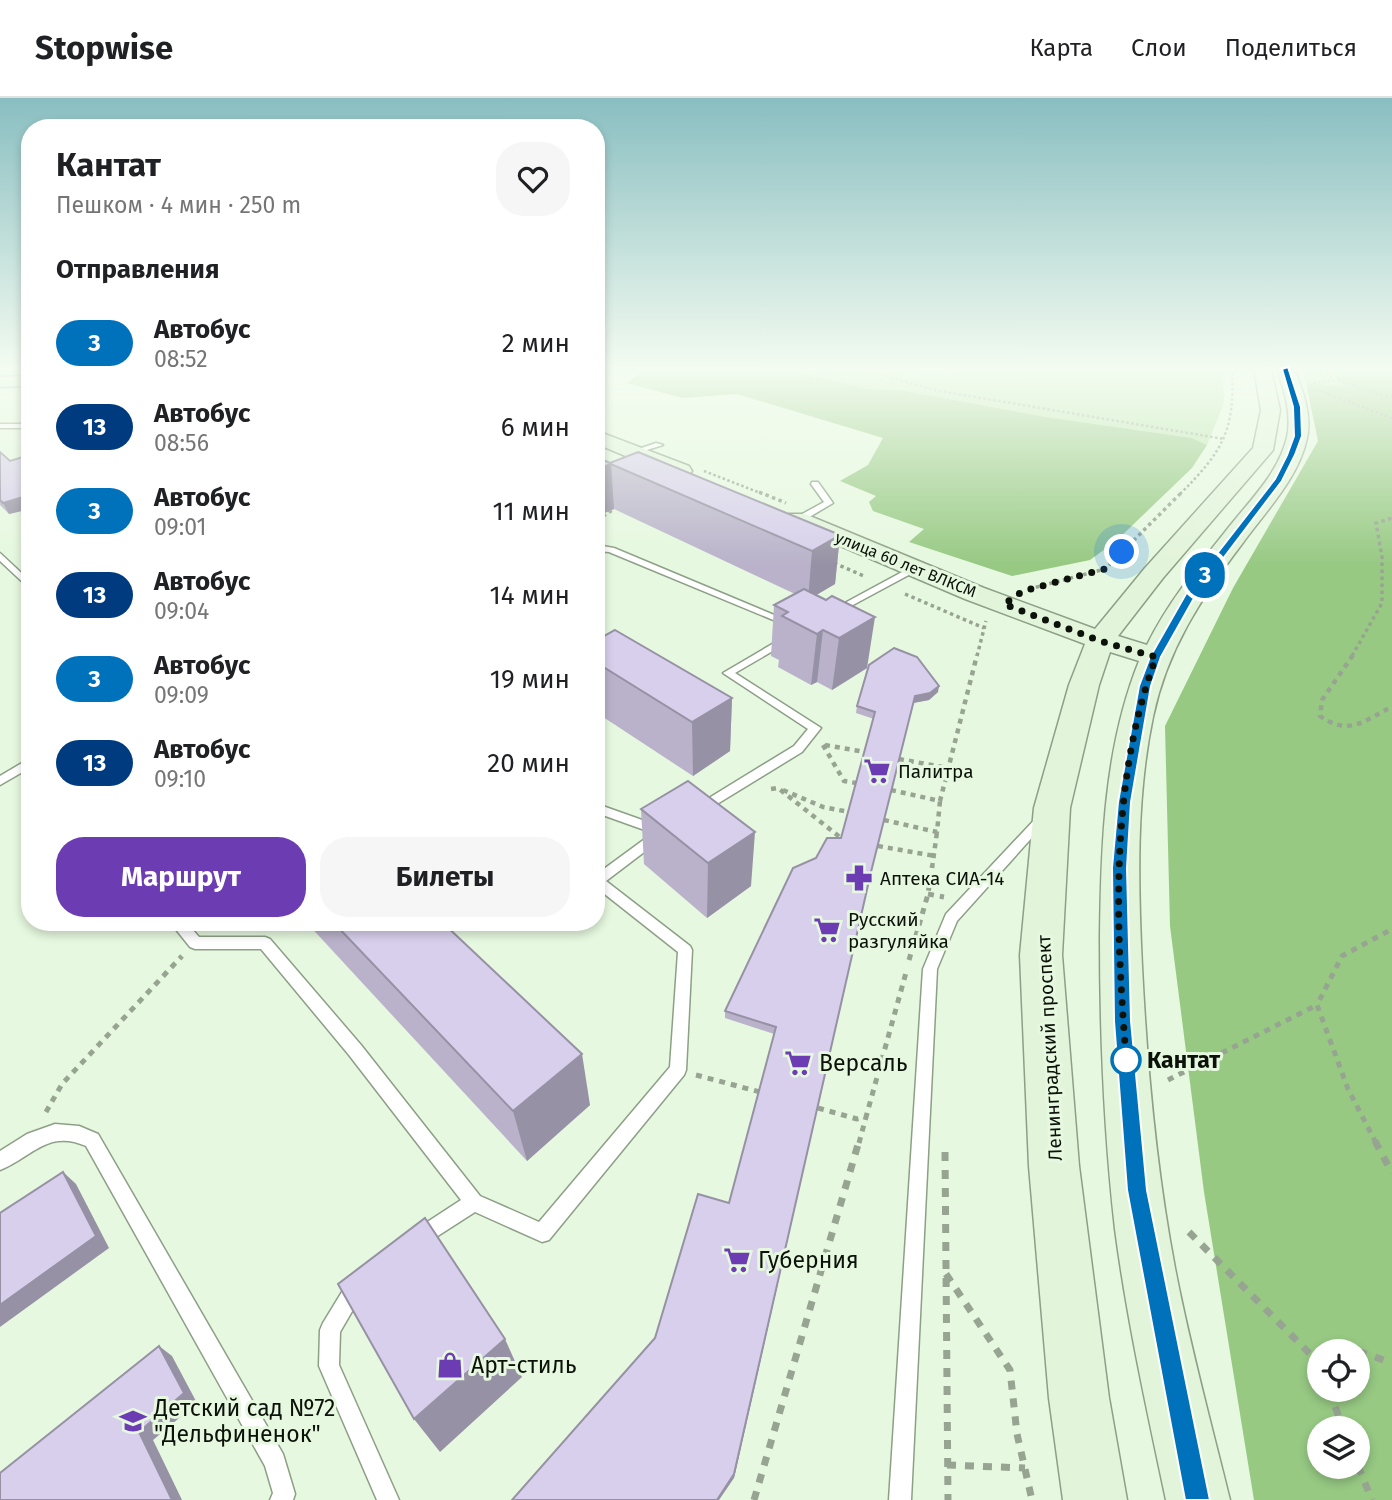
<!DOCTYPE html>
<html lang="ru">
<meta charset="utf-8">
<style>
:root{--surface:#fff;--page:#f6f6f6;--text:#202124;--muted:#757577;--line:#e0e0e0;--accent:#6c3cb3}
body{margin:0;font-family:"Fira Sans",sans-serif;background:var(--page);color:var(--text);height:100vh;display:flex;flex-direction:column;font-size:26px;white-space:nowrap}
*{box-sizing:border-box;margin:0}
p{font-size:23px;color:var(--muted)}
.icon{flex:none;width:38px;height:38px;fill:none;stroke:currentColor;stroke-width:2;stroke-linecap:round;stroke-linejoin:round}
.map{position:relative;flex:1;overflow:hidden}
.side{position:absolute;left:21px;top:21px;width:584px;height:812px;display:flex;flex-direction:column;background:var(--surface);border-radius:28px;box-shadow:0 4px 10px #0003}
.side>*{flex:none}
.badge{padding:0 14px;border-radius:23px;font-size:24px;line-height:46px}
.controls{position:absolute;left:1307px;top:1241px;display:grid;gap:14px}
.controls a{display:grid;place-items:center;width:63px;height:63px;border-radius:50%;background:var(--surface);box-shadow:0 4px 10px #0003;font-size:35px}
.you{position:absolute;width:35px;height:35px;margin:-18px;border:5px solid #fff;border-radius:50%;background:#1a73e8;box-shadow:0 0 0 10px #1a73e833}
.map>.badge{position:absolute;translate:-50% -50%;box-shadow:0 0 0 4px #fff}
h2{padding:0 35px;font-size:26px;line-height:63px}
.round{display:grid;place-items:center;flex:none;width:74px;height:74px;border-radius:28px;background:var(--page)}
.head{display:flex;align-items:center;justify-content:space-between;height:119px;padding:0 35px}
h1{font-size:33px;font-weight:700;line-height:52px}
.button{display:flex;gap:14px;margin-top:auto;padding:14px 35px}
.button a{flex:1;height:80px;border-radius:28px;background:var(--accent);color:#fff;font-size:28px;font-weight:700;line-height:80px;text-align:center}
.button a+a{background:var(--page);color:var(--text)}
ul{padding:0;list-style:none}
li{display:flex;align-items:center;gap:21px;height:84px;padding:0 35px}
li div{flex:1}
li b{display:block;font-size:26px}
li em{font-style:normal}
li .badge{min-width:77px;font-weight:700;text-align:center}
header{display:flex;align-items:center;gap:42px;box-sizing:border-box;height:98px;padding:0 35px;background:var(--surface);border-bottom:2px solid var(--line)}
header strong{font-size:33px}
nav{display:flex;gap:38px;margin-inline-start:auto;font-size:24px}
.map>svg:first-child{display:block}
.green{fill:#bce5ac}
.forest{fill:#97c983;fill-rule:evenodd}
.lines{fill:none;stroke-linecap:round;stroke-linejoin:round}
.lane-casing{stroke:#8d9f87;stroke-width:3}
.secondary-casing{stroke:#8d9f87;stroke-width:3}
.path-far4{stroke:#97a492;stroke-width:2.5;stroke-dasharray:2.5 2.5;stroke-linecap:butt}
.path-far3{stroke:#97a492;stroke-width:3.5;stroke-dasharray:3.5 3.5;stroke-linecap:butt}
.path-far2{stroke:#97a492;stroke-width:4.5;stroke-dasharray:5 5;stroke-linecap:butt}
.path-far1{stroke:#97a492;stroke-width:5;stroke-dasharray:6 6;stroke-linecap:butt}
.path{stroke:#97a492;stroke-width:7;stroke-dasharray:9 9;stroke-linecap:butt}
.lane{fill:#fff;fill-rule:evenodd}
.secondary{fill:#e2f4da;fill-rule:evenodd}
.wall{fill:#b9b2ca}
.shaded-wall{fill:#9691a4}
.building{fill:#d7cfeb;stroke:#9691a4;stroke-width:2}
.line{fill:#0072bc;stroke:#fff;stroke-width:2}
.walk{stroke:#0c120a;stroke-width:7;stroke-dasharray:0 12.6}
.stop-dot{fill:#fff;stroke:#0072bc;stroke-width:3.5}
.labels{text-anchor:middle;stroke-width:6;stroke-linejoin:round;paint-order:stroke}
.far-street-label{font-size:16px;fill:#0c120a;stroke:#e6f8df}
.poi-label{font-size:19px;fill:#0c120a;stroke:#e6f8df;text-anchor:start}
.street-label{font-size:19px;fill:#0c120a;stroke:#e6f8df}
.near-stop-label{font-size:23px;font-weight:bold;fill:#0c120a;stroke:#e6f8df;text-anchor:start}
.near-poi-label{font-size:23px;fill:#0c120a;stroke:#e6f8df;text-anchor:start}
</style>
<header>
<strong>Stopwise</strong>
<nav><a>Карта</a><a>Слои</a><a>Поделиться</a></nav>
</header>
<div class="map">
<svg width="1392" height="1402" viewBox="0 0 1392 1402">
<rect width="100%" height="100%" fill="#e6f8df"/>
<g class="green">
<path d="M785 271H897L928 277 968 271H1223L1224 305 1207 347 1192 340 1046 319 900 292 868 291Z"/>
<path d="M1301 271H1334L1337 272 1332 277 1348 288 1306 285Z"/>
</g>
<g class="forest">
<path d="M645 271H785L868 291 900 292 1046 319 1192 340 1207 347 1192 370 1116 443 1090 462 1012 478 909 444 924 431 873 413 869 404 876 398 840 383 868 367 883 340 737 296 683 300 627 285Z"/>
<path d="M1334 271H1392V1402H1254L1204 1094 1170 828 1165 628 1233 490 1318 343 1306 285 1346 288 1332 277 1336 272ZM1358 1253V1292H1320V1253ZM1358 1330V1368H1320V1330Z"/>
</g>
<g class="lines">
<g class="lane-casing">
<g id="lane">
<rect x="0" y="326" width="30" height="4"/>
<path d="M656 345 663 347 634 356 630 354Z"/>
<path d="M812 384H818L833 405 801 424H795V420L824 404 811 386Z"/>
<path d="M597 447 614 450 791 524 789 526H783L609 454 597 453Z"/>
<path d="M0 455 30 483V491L0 463Z"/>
<path d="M915 467 918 468V472L838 515H832L830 513Z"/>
<path d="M786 538 790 539V543L735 575 821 630 802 654 704 714H696L694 711 696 708 794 648 808 631 723 575Z"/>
<path d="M22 665 26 666 28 669 26 672 0 687V678Z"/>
<path d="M597 706 659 728 661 731 657 735 661 739 660 742 606 783 690 848 692 852 686 972 684 977 549 1142 542 1144 475 1114 419 1150 412 1148 410 1141 412 1134 461 1102 349 957 261 851H195L190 849 170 824H186L199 839H265L270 841 361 947 480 1098 539 1124 670 969 678 854 597 790V776L653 735 597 715Z"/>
<path d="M1042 717 1048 721 1046 724 957 823 937 871 911 1402H889L923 871 946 816 1038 718Z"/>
<path d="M55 1026 79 1028 98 1036 283 1356 295 1396 293 1402H270L273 1395 265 1368 86 1048C48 1031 32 1059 0 1072V1053L27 1036Z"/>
<path d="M355 1181 362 1184 365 1191 340 1234 339 1267 399 1402H377L319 1268 320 1232 323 1225 348 1184Z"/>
</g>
</g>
<g class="secondary-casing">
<g id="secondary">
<path d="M1254 271H1271L1280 312 1273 352 1163 480 1118 538 1147 547C1169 502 1202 463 1233 424 1254 398 1279 373 1287 339 1292 316 1284 292 1277 271H1294C1303 292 1312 317 1307 340 1299 380 1265 414 1242 446 1201 500 1167 552 1153 619 1136 700 1138 785 1142 868 1147 969 1156 1070 1175 1170 1190 1248 1211 1325 1230 1402H1166C1147 1312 1127 1222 1115 1131 1104 1034 1100 937 1100 840 1101 747 1104 650 1139 563L1110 554 1099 587 1070 710 1062 857 1079 1068 1109 1300 1127 1402H1063L1049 1300 1029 1068 1020 857 1034 710 1069 587 1085 546 965 501 789 426 785 421 789 416H805L984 490 1095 531 1145 470 1253 350 1261 312Z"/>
<path d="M30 278V288L0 289V279Z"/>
<path d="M597 333 689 368 692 373 689 378H673L597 346Z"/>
</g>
</g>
<g class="path-far4">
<path d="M862 271 934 292 1224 341"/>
<path d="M1311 271 1332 280"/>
<path d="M1313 285 1336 282 1392 300"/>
<path d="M1315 291 1392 320"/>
<path d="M704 373 763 396"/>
<path d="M1180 396C1223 353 1235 333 1232 271"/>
</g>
<g class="path-far3">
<path d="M759 394 786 405"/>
<path d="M597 422 614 411"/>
<path d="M834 465 864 478"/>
<path d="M1029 491 1105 471 1182 394"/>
<path d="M905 496 984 530"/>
<path d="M977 558 986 523"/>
<path d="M1352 558 1382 505V459L1376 425 1392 420"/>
</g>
<g class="path-far2">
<path d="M1353 557 1322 602 1320 618C1350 639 1364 622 1392 609"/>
<path d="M823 647 844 683 856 685"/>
<path d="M825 647 865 654"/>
<path d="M899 661 948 670"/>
<path d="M771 691 778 690 841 740"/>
<path d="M783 692 823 709 849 714"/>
<path d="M891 692 940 703 977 557"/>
<path d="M884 722 937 734 940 703"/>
<path d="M878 748 935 758"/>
<path d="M932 770 937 734"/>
</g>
<g class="path-far1">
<path d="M928 796 944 799"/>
<path d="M909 862 928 796 932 768"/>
<path d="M696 977 760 994"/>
<path d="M1168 982 1317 907"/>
<path d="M818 1010 857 1021 866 1019 907 871"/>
<path d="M46 1014 62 986 182 858"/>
<path d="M859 1045 866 1019"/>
<path d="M1376 1045 1348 991 1317 907 1342 858 1392 831"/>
</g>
<g class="path">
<path d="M1375 1043 1392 1075"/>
<path d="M945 1054 948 1402"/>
<path d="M1189 1134 1320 1266"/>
<path d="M946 1176 1010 1272 1017 1336 1032 1402"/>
<path d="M1328 1253 1332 1247 1357 1253"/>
<path d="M1358 1253 1392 1265"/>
<path d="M1329 1292 1343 1330"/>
<path d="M947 1367 1025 1370"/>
<path d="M1358 1368 1372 1402"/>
<path d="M754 1402 859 1043"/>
</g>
<use href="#lane" class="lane"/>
<use href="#secondary" class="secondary"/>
</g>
<g class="wall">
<path d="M0 354 10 363 30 361V411L9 416 0 407Z"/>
<path d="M597 359 610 365 840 437 835 486 816 497 867 570 832 592 817 584 811 587 778 569 779 562 771 558 774 507 795 496 614 411 597 418Z"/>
<path d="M597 542 732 600 730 653 693 678 597 615Z"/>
<path d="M938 594 929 602 913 605 869 781 734 1380 655 1240 729 1105 774 936 725 920V913L816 760 841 740 874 621 856 615 857 608Z"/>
<path d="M641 711 751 788 707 820 644 766Z"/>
<path d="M306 824H442L590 1007 527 1063Z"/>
</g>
<g class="shaded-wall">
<path d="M611 366 614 411 597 418V371Z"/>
<path d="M30 397V411L9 416 3 405Z"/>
<path d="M840 437 835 486 808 502 812 453Z"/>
<path d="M875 519 867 570 832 592 839 540Z"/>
<path d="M823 532 817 584 811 587 817 536Z"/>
<path d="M939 588 938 594 929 602 913 605 869 781 734 1380 719 1402H717L871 774 915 598Z"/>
<path d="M732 600 730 653 693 678 692 624Z"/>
<path d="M755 734 751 788 707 820 708 765Z"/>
<path d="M582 956 590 1007 527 1063 513 1013Z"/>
<path d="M63 1074 76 1086 109 1150 0 1229V1207Z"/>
<path d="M505 1241 522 1279 440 1354 414 1321Z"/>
<path d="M159 1248 172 1258 197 1305 153 1342 182 1402H172L139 1334Z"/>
</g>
<g class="building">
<path d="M0 354 10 363 26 358 30 361V397L3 405 0 402Z"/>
<path d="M638 354 840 437 812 453 611 366 597 371V359L610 365Z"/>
<path d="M804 491 826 502 832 498 875 519 839 540 823 532 817 536 782 518 788 514 774 507Z"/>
<path d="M615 532 732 600 692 624 597 565V542Z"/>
<path d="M894 550 917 559 939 588 930 595 915 598 871 774 734 1376 717 1402H512L655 1240 698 1096 729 1105 776 929 725 913 793 770 816 760 827 740H841L875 614 857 608 869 567Z"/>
<path d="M688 683 755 734 708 765 641 711Z"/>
<path d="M333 824H442L582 956 513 1013Z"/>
<path d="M63 1074 96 1138 0 1207V1115Z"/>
<path d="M425 1120 505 1241 414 1321 338 1186Z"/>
<path d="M159 1248 184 1295 139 1334 172 1402H0V1375Z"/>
</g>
<linearGradient id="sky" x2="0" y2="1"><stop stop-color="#89bec1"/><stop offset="0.58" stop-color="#f4fcf1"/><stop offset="1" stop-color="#f4fcf1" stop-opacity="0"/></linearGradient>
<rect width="1392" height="467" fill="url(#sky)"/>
<path class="line" d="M1288 269 1301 309 1302 338 1295 357 1282 383 1197 495 1161 559 1151 588 1131 704 1127 770 1131 923 1147 1092 1210 1402H1185L1127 1092 1114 923 1112 770 1118 704 1139 588 1150 559 1187 494 1275 381 1287 357 1294 338 1293 309 1282 271Z"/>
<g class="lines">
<path class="walk" d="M1122 454 1105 471 1023 493 1004 506 1100 543 1156 559C1108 689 1116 836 1127 971L1126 962"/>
</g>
<defs>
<g id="supermarket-bare" transform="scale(2.1)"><path d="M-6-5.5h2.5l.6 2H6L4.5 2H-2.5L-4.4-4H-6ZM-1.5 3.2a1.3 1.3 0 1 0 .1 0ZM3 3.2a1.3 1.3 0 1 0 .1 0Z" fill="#6c3cb3" stroke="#e6f8df" stroke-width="2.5" paint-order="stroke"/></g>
<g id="pharmacy-bare" transform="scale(2.1)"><path d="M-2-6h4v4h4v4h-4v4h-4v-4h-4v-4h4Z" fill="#6c3cb3" stroke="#e6f8df" stroke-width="2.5" paint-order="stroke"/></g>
<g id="shop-bare" transform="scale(2.1)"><path d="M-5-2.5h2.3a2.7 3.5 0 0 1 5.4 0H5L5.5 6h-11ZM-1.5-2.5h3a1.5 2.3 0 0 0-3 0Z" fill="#6c3cb3" stroke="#e6f8df" stroke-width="2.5" paint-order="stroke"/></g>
<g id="school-bare" transform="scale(2.1)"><path d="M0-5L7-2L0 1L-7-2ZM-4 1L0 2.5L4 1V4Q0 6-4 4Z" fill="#6c3cb3" stroke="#e6f8df" stroke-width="2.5" paint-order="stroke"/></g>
</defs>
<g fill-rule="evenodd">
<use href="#supermarket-bare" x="877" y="673"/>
<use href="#pharmacy-bare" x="859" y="780"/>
<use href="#supermarket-bare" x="827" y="832"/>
<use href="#supermarket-bare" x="798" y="965"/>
<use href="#supermarket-bare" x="737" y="1162"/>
<use href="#shop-bare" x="450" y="1267"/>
<use href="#school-bare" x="133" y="1323"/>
</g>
<circle class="stop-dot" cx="1126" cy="962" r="14"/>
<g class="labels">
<g class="far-street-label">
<text transform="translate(906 466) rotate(22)" y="6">улица 60 лет ВЛКСМ</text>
</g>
<g class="poi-label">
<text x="898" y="680">Палитра</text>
<text x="880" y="787">Аптека СИА-14</text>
<text x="848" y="828">Русский<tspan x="848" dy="22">разгуляйка</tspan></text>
</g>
<g class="street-label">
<text transform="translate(1049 950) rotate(-93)" y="7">Ленинградский проспект</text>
</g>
<g class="near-stop-label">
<text x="1147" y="970">Кантат</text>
</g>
<g class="near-poi-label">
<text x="819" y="973">Версаль</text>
<text x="758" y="1170">Губерния</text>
<text x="471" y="1275">Арт-стиль</text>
<text x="154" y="1318">Детский сад №72<tspan x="154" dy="26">"Дельфиненок"</tspan></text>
</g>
</g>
</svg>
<div class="controls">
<a><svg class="icon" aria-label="locate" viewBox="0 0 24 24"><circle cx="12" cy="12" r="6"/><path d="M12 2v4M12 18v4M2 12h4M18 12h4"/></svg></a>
<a><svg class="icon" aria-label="layers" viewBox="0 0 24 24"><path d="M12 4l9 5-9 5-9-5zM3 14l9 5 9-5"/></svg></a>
</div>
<div class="you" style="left:1122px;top:454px"></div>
<b class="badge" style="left:1205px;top:477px;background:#0072bc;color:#fff">3</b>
<section class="side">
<div class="head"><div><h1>Кантат</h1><p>Пешком · 4 мин · 250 m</p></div><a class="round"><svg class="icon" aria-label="heart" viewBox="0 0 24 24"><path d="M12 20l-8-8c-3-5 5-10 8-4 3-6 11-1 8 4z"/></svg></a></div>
<h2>Отправления</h2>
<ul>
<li><span class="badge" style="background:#0072bc;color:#fff">3</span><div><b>Автобус</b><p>08:52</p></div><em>2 мин</em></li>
<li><span class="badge" style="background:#003b80;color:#fff">13</span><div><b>Автобус</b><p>08:56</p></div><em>6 мин</em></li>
<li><span class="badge" style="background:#0072bc;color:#fff">3</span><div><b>Автобус</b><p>09:01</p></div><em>11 мин</em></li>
<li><span class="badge" style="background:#003b80;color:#fff">13</span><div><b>Автобус</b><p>09:04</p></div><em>14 мин</em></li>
<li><span class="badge" style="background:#0072bc;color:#fff">3</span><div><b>Автобус</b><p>09:09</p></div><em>19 мин</em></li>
<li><span class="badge" style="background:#003b80;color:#fff">13</span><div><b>Автобус</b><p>09:10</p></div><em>20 мин</em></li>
</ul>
<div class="button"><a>Маршрут</a><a>Билеты</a></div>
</section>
</div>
